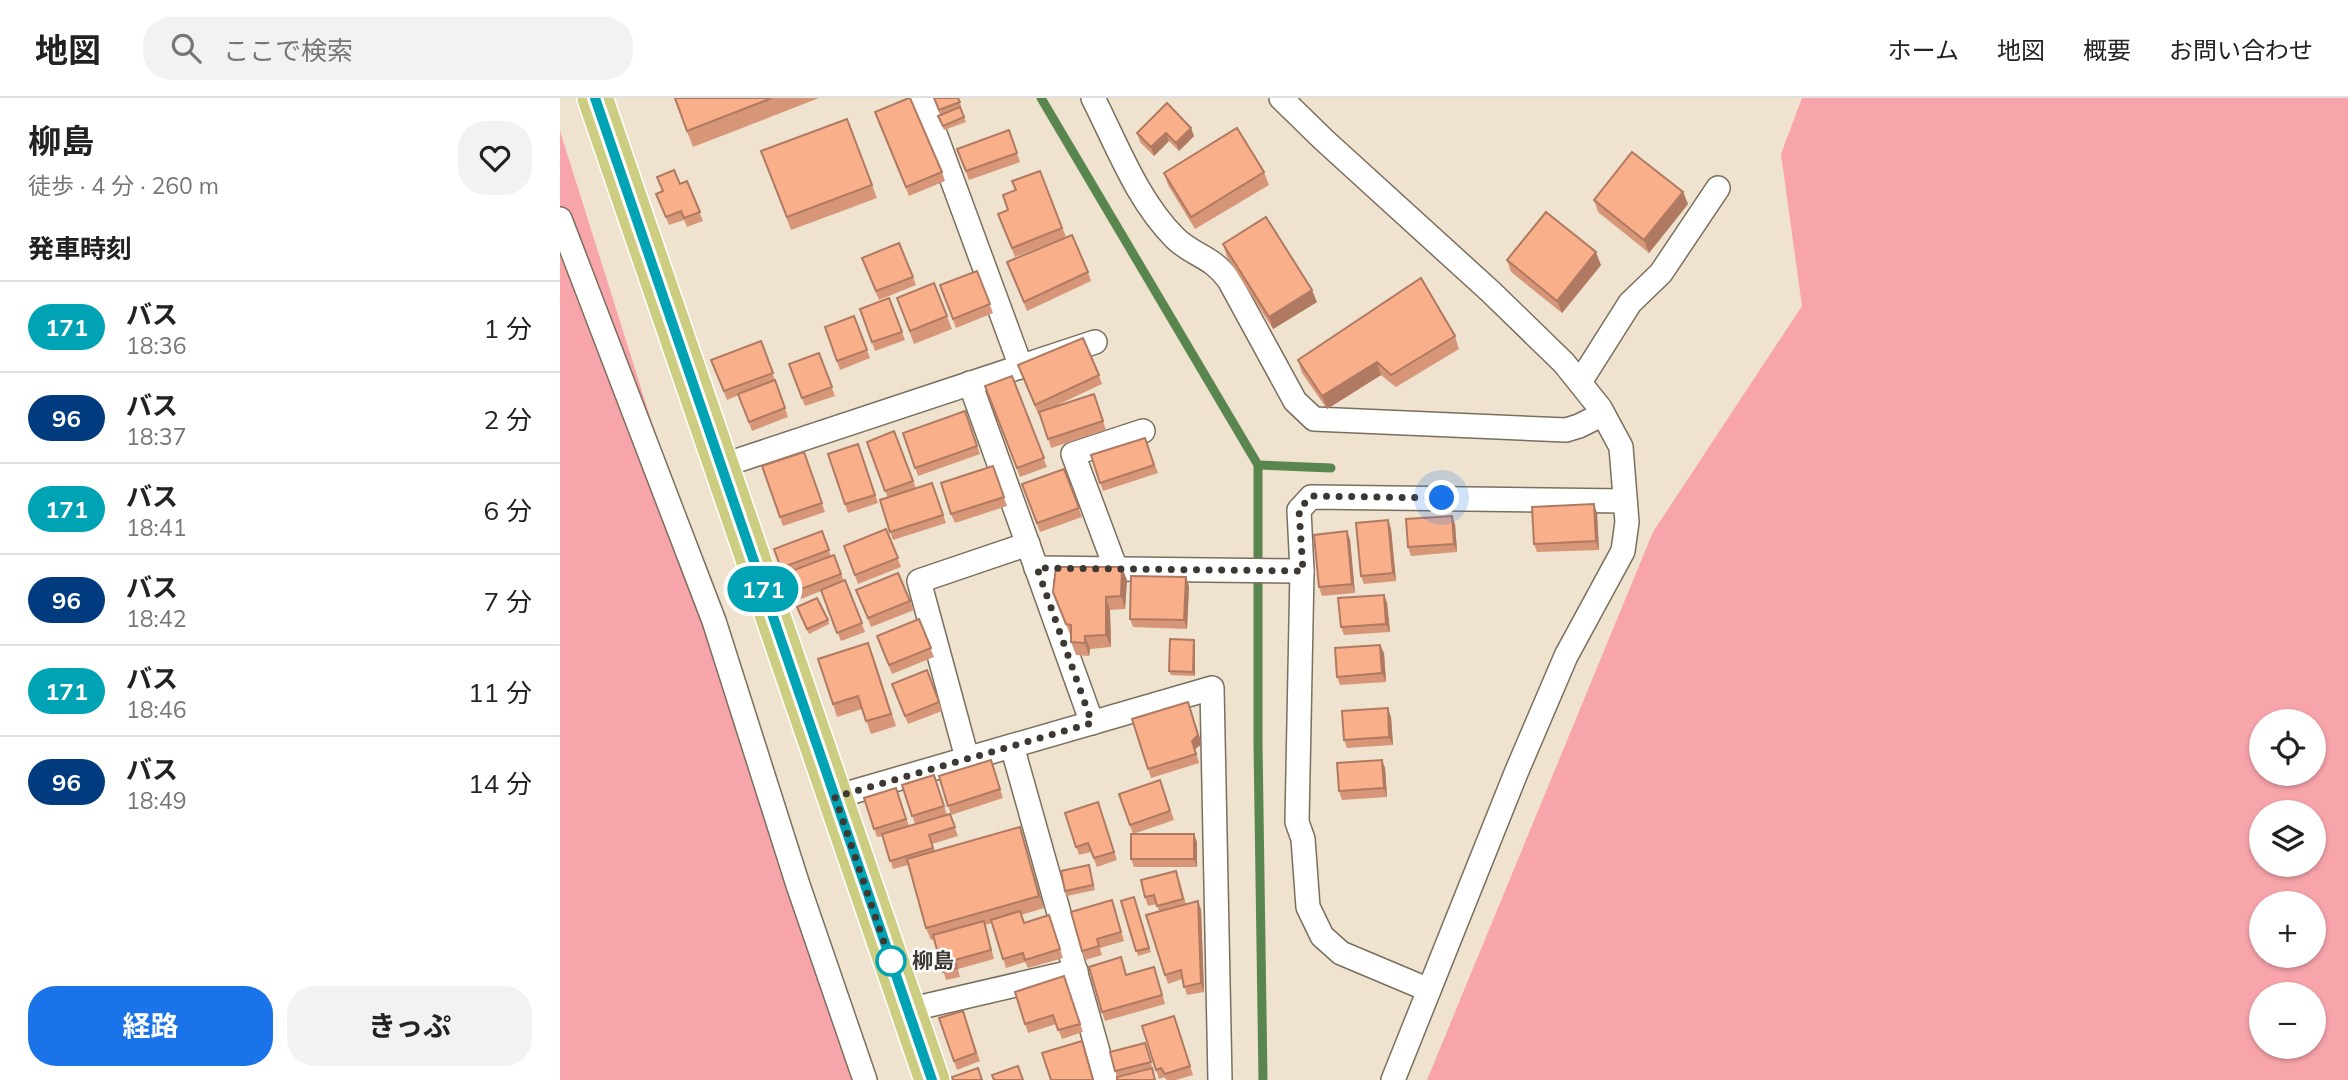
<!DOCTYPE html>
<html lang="ja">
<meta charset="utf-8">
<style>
:root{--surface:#fff;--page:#f2f2f2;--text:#222;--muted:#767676;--line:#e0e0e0;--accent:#1a73e8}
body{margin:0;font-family:Mulish,"Noto Sans JP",sans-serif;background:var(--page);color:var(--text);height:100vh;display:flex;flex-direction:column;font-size:26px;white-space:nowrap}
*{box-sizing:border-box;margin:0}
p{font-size:23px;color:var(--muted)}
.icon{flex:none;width:38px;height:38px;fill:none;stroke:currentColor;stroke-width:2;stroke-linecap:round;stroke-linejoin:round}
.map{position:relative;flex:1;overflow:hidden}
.panel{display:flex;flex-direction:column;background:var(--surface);width:560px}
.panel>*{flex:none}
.badge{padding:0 14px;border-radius:23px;font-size:24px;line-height:46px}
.buttons{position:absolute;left:1689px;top:611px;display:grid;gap:14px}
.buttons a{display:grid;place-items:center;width:77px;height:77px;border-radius:50%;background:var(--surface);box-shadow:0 2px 5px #0004;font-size:35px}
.you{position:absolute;width:35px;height:35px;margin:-18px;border:5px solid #fff;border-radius:50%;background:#1a73e8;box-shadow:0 0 0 10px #1a73e833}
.map>.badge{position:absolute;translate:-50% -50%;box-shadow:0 0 0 4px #fff}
h2{padding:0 28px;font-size:26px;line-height:63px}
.round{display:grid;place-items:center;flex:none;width:74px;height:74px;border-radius:28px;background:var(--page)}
.headline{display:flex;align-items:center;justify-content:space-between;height:119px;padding:0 28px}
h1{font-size:33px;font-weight:700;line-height:52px}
.button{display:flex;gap:14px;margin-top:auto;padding:14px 28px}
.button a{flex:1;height:80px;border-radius:28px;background:var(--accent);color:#fff;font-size:28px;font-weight:700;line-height:80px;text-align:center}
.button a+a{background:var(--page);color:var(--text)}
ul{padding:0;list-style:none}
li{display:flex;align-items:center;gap:21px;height:91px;padding:0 28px;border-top:2px solid var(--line)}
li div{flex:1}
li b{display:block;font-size:26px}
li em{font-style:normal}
li .badge{min-width:77px;font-weight:700;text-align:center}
header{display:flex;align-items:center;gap:42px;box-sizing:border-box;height:98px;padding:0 35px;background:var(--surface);border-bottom:2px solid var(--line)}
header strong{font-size:33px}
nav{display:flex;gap:38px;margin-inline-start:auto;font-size:24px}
.search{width:490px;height:63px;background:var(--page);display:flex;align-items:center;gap:18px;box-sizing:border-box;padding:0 24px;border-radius:28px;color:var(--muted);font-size:26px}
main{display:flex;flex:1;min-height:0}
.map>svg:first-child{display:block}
.green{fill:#f8a4ab;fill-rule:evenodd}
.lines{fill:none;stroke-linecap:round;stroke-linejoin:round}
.stream{stroke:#59864f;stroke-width:9}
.minor-casing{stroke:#7a6f5d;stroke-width:26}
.primary-casing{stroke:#fff;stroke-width:38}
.minor{stroke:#fff;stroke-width:23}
.primary{stroke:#cdcd82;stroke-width:35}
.wall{fill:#d79678}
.shaded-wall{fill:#af7a61}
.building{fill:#faaf8b;stroke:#af7a61;stroke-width:2}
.line-casing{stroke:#fff;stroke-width:16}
.line{stroke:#00a3b4;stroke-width:10}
.walk{stroke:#3d3831;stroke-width:7;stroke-dasharray:0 12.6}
.stop-dot{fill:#fff;stroke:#00a3b4;stroke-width:3.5}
.labels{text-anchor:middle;stroke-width:5;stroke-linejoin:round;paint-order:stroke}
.stop-label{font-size:21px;font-weight:bold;fill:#3d3831;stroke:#fff;text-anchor:start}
</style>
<header>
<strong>地図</strong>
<div class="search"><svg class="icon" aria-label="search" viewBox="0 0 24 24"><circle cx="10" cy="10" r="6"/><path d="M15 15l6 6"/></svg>ここで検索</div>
<nav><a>ホーム</a><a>地図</a><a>概要</a><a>お問い合わせ</a></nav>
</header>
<main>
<section class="panel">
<div class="headline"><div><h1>柳島</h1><p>徒歩 · 4 分 · 260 m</p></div><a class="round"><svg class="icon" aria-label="heart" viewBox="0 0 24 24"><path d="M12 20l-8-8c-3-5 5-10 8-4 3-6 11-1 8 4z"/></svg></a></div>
<h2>発車時刻</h2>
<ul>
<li><span class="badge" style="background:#00a3b4;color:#fff">171</span><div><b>バス</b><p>18:36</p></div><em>1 分</em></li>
<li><span class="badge" style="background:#003b80;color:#fff">96</span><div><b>バス</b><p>18:37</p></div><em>2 分</em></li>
<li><span class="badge" style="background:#00a3b4;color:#fff">171</span><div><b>バス</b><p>18:41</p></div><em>6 分</em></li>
<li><span class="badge" style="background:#003b80;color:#fff">96</span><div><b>バス</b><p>18:42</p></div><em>7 分</em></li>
<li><span class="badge" style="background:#00a3b4;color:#fff">171</span><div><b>バス</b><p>18:46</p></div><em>11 分</em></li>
<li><span class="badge" style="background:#003b80;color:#fff">96</span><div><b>バス</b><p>18:49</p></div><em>14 分</em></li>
</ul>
<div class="button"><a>経路</a><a>きっぷ</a></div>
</section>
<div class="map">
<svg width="1788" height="982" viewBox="0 0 1788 982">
<rect width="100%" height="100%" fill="#efe2ce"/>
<g class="green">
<path d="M1242 0H1788V982H867L1093 434 1242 208 1221 56ZM1701 623H1754V676H1701ZM1701 714H1754V766H1701ZM1701 805H1754V858H1701ZM1701 896H1754V948H1701Z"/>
<path d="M0 33 299 982H0Z"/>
</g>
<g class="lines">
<g class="stream">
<path d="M481 0 698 367V645L703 982"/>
<path d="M698 367 771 370"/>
</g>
<g class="minor-casing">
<g id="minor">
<path d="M362 0 461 269"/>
<path d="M533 0C557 47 577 102 615 140 633 158 651 157 669 182L735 303 754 321 1006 332 1019 328 1043 316"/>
<path d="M721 0 764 42 931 194 1004 265 1040 310 1061 349 1067 424 1063 453 1006 558 956 675 833 982"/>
<path d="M0 121 154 523 238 787 305 982"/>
<path d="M1020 284 1070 205 1101 175 1158 90"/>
<path d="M410 285 532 625"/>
<path d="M161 368 535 244"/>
<path d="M476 470 742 473"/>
<path d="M556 471 513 356 583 333"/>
<path d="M452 648 546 982"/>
<path d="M407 660 359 483 468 446"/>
<path d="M275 699 652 590 660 982"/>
<path d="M869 892 781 855 762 838 748 809 743 741 737 724 742 473 739 412 751 399 1065 403"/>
<path d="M348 912 516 873"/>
</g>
</g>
<g class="primary-casing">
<path id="primary" d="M35 0 372 982"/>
</g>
<use href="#minor" class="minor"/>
<use href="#primary" class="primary"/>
</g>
<g class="wall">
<path d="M114 0H259L133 49Z"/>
<path d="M374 0H398L401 8 380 17Z"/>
<path d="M607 5 634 38 619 53 609 43 594 58 580 44 577 35Z"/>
<path d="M400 9 406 24 384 32 378 18Z"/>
<path d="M287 21 317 100 231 132 201 53Z"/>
<path d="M318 23 382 74 385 83 349 98Z"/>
<path d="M449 32 460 64 409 82 397 51Z"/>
<path d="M480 73 506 139 455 159 438 116 448 112 455 92Z"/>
<path d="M704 74 709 87 635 131 608 87 604 75Z"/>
<path d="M127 83 143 123 127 129 124 122 109 127 100 105 120 86Z"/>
<path d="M1123 94 1128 106 1089 155 1038 114 1034 102Z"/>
<path d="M339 145 356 187 319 202 302 160Z"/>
<path d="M663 146 757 204 713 231 667 159Z"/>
<path d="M947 162 1041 167 1002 215 951 174Z"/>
<path d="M447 164 528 174 531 183 467 213Z"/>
<path d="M417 173 433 215 396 230 380 187Z"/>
<path d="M374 185 392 231 354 246 337 200Z"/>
<path d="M329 200 345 242 315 253 300 211Z"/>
<path d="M294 218 310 260 280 272 265 229Z"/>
<path d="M895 238 899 251 836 289 821 277 767 311 742 275 738 262Z"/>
<path d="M201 243 228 319 192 333 179 297 167 302 151 262Z"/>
<path d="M259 255 275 298 245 308 229 266Z"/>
<path d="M458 267 539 277 542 286 489 311 534 296 546 332 491 350 480 315 478 316Z"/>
<path d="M452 278 487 369 460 379 425 288Z"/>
<path d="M405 313 420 356 358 378 343 335Z"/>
<path d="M334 333 356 390 372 385 386 425 333 442 320 402 328 400 307 344Z"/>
<path d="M585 340 598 375 543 393 531 357Z"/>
<path d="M298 346 318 405 288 415 268 356Z"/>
<path d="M244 354 265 414 223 428 202 368Z"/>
<path d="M433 368 447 408 395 425 391 416Z"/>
<path d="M504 371 522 419 480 434 462 386Z"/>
<path d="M1037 415 1039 452 977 454 974 446Z"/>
<path d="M828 422 831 431 836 483 804 486 801 478Z"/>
<path d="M895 426 897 454 851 458 848 449Z"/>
<path d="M326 431 341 469 298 486 284 448Z"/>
<path d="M262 433 271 458 274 457 284 483 285 482 305 534 281 543 261 493 236 503 227 478 224 479 214 451Z"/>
<path d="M787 433 790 442 795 495 762 498 759 489Z"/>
<path d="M338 475 354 512 311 529 296 492Z"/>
<path d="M567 482 565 511 550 512 551 549 530 551 529 558 516 557 511 544V539L493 494Z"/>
<path d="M629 488 627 531 573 529 570 521Z"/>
<path d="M824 497 827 505 830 534 784 537 781 529Z"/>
<path d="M238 514 268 522 269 526 249 536Z"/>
<path d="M359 521 374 559 332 576 317 538Z"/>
<path d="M635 546V578L611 577 609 573Z"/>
<path d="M824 555 826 584 780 587 777 579Z"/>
<path d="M313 557 336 628 311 636 302 611 277 619 273 606Z"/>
<path d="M367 572 382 613 348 626 332 586Z"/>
<path d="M831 619 833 647 787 650 784 642Z"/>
<path d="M572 621 642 646 635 651 639 665 591 680Z"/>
<path d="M431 662 443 700 391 717 379 678Z"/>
<path d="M822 662 825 670 827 699 782 702 779 693Z"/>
<path d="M374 677 387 717 390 716 398 738 372 746 375 753 464 742 484 810 461 817 464 825 489 817 503 860 468 870 465 864 446 870 432 825 425 827 434 861 398 871 400 879 386 882 374 841 371 842 366 830 348 767 333 771 323 738 317 739 304 700 336 690 349 728 355 726 342 687Z"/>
<path d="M600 682 614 722 573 736 559 696Z"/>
<path d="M538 704 557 762 537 769 531 754 519 757 505 715Z"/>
<path d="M637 744V769H574L571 761Z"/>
<path d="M530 771 535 792 507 798 505 793Z"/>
<path d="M619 781 626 806 641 811 644 894 627 897 622 881 608 886 586 817 599 814 597 806 588 808 585 799Z"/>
<path d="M574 799 591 854 578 858 561 803Z"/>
<path d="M555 811 564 843 540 850 542 857 525 862 522 853Z"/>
<path d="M567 877 597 878 605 906 545 923 542 914Z"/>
<path d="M504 878 523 934 502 941 496 926 468 935 455 894Z"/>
<path d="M403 913 420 963 397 972 379 920Z"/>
<path d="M614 918 633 977 616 982H607L604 979 599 981 582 928Z"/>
<path d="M585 945 592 969 557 978 555 973Z"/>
</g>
<g class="shaded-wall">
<path d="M631 30 634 38 619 53 616 45Z"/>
<path d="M606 35 609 43 594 58 591 49Z"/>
<path d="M1123 94 1128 106 1089 155 1084 142Z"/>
<path d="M1036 154 1041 167 1002 215 997 203Z"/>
<path d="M752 192 757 204 713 231 709 219Z"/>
<path d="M817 264 821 277 767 311 762 298Z"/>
<path d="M1034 406 1037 415 1039 452 1036 443Z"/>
<path d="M892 418 895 426 897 454 894 446Z"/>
<path d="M828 422 831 431 836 483 833 475Z"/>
<path d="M787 433 790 442 795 495 792 486Z"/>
<path d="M562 469 567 482 565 511 561 498Z"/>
<path d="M626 479 629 488 627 531 624 522Z"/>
<path d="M824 497 827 505 830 534 826 526Z"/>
<path d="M546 499 550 512 551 549 546 537Z"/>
<path d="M525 538 530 551 529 558 525 545Z"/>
<path d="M634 542 635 546V578L633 574Z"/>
<path d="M820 547 824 555 826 584 822 575Z"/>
<path d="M628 604 642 646 635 651 639 665 632 643Z"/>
<path d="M828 610 831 619 833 647 829 639Z"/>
<path d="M822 662 825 670 827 699 824 690Z"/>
<path d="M460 729 464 742 484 810 479 798Z"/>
<path d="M634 736 637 744V769L634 761Z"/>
<path d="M638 803 641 811 644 894 641 885Z"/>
</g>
<g class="building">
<path d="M115 0H212L127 33Z"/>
<path d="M349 0H350L382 74 346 89 315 14Z"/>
<path d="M374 0H398L400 4 379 12Z"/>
<path d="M607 5 631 30 616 45 606 35 591 49 577 35Z"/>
<path d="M400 9 404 19 383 28 378 18Z"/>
<path d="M287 21 312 87 227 119 201 53Z"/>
<path d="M677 30 704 74 631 119 604 75Z"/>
<path d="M449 32 457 55 406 73 397 51Z"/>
<path d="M1072 54 1123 94 1084 142 1034 102Z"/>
<path d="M114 72 120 86 127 83 140 114 124 120 121 113 106 119 96 96 103 93 97 79Z"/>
<path d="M480 73 502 130 452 150 438 116 448 112 443 97 456 92 452 83Z"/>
<path d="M986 114 1036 154 997 203 947 162Z"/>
<path d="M706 119 752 192 709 219 663 146Z"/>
<path d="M512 137 528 174 464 204 447 164Z"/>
<path d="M339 145 353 179 316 193 302 160Z"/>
<path d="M417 173 430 206 393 221 380 187Z"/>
<path d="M861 180 895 238 831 277 817 264 762 298 738 262Z"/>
<path d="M374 185 387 218 350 233 337 200Z"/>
<path d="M329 200 342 234 312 244 300 211Z"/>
<path d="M294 218 307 252 277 263 265 229Z"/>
<path d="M523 240 539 277 475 307 458 267Z"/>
<path d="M201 243 213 275 164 293 151 262Z"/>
<path d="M259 255 272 289 242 300 229 266Z"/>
<path d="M452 278 484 360 457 370 425 288Z"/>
<path d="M215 282 225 310 189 324 178 296Z"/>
<path d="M534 296 543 323 488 341 479 314Z"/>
<path d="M405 313 417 348 355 370 343 335Z"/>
<path d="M334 333 353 383 325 393 307 344Z"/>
<path d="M585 340 594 367 540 385 531 357Z"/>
<path d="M298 346 315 397 285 406 268 356Z"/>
<path d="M244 354 262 405 220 419 202 368Z"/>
<path d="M433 368 444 399 391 416 381 385Z"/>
<path d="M504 371 519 410 477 425 462 386Z"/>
<path d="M372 385 383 417 330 434 320 402Z"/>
<path d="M1034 406 1036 443 974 446 972 409Z"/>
<path d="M892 418 894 446 848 449 846 421Z"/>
<path d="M828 422 833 475 801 478 796 425Z"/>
<path d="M326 431 338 460 295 477 284 448Z"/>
<path d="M262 433 269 452 221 470 214 451Z"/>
<path d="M787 433 792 486 759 489 754 437Z"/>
<path d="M274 457 281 476 233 494 226 475Z"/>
<path d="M496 469H562L561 498 546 499V537L525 538V545L511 544V527L506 526 493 494Z"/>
<path d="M338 475 350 503 308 520 296 492Z"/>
<path d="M571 478 626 479 624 522 570 521Z"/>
<path d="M285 482 302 525 277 535 261 492Z"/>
<path d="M824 497 826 526 781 529 778 500Z"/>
<path d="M257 500 268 522 247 531 237 509Z"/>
<path d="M359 521 371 550 329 567 317 538Z"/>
<path d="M610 541 634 542 633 574 609 573Z"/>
<path d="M308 545 331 616 306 623 298 598 273 606 258 561Z"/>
<path d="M820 547 822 575 777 579 775 550Z"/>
<path d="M367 572 379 604 345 618 332 586Z"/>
<path d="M628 604 638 637 632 643 636 656 588 671 572 621Z"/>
<path d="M828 610 829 639 784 642 782 613Z"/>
<path d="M431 662 440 691 388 708 379 678Z"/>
<path d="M822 662 824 690 779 693 777 665Z"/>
<path d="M374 677 384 708 352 718 342 687Z"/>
<path d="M600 682 610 713 570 727 559 696Z"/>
<path d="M336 690 346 721 314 731 304 700Z"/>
<path d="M538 704 554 754 534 760 528 745 516 749 505 715Z"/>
<path d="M390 716 395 729 369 737 373 750 330 763 322 736Z"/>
<path d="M460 729 479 798 366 830 347 761Z"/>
<rect x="571" y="736" width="63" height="25"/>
<path d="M529 767 533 787 505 793 501 773Z"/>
<path d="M616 773 623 801 597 808 594 797 585 799 581 782Z"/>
<path d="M574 799 589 850 576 853 561 803Z"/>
<path d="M552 802 561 834 537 841 539 848 522 853 511 814Z"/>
<path d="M638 803 641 885 624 889 621 872 605 877 586 817Z"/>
<path d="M460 813 464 825 489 817 500 851 465 862 463 855 443 861 431 822Z"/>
<path d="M424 823 431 852 395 862 397 870 383 874 373 837Z"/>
<path d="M561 859 566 877 594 869 602 897 542 914 529 869Z"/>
<path d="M504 878 520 926 498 932 493 917 465 926 455 894Z"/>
<path d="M403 913 416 955 394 963 379 920Z"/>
<path d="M614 918 630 968 605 976 601 970 596 972 582 928Z"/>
<path d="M522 943 533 982H491L482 955Z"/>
<path d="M585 945 591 964 555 973 550 954Z"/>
<path d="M458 968 463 982H434L432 977Z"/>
<path d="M418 970 422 982H393L392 979Z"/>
<path d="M592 970 595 982H557V979Z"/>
</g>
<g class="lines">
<g class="line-casing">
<path id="line" d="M35 0 372 982"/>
</g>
<use href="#line" class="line"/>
<path class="walk" d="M331 863V865L275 699 532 625 477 470 743 473 739 412 751 398 882 400"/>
</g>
<circle class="stop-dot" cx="331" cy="863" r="14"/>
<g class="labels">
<g class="stop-label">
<text x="352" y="870">柳島</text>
</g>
</g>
</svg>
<div class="buttons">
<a><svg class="icon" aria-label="locate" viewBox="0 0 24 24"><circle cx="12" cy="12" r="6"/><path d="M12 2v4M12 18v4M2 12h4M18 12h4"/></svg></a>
<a><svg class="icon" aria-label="layers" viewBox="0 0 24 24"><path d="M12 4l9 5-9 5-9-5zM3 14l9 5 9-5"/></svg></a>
<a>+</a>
<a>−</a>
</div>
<div class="you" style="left:882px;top:400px"></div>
<b class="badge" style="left:203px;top:491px;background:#00a3b4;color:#fff">171</b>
</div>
</main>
